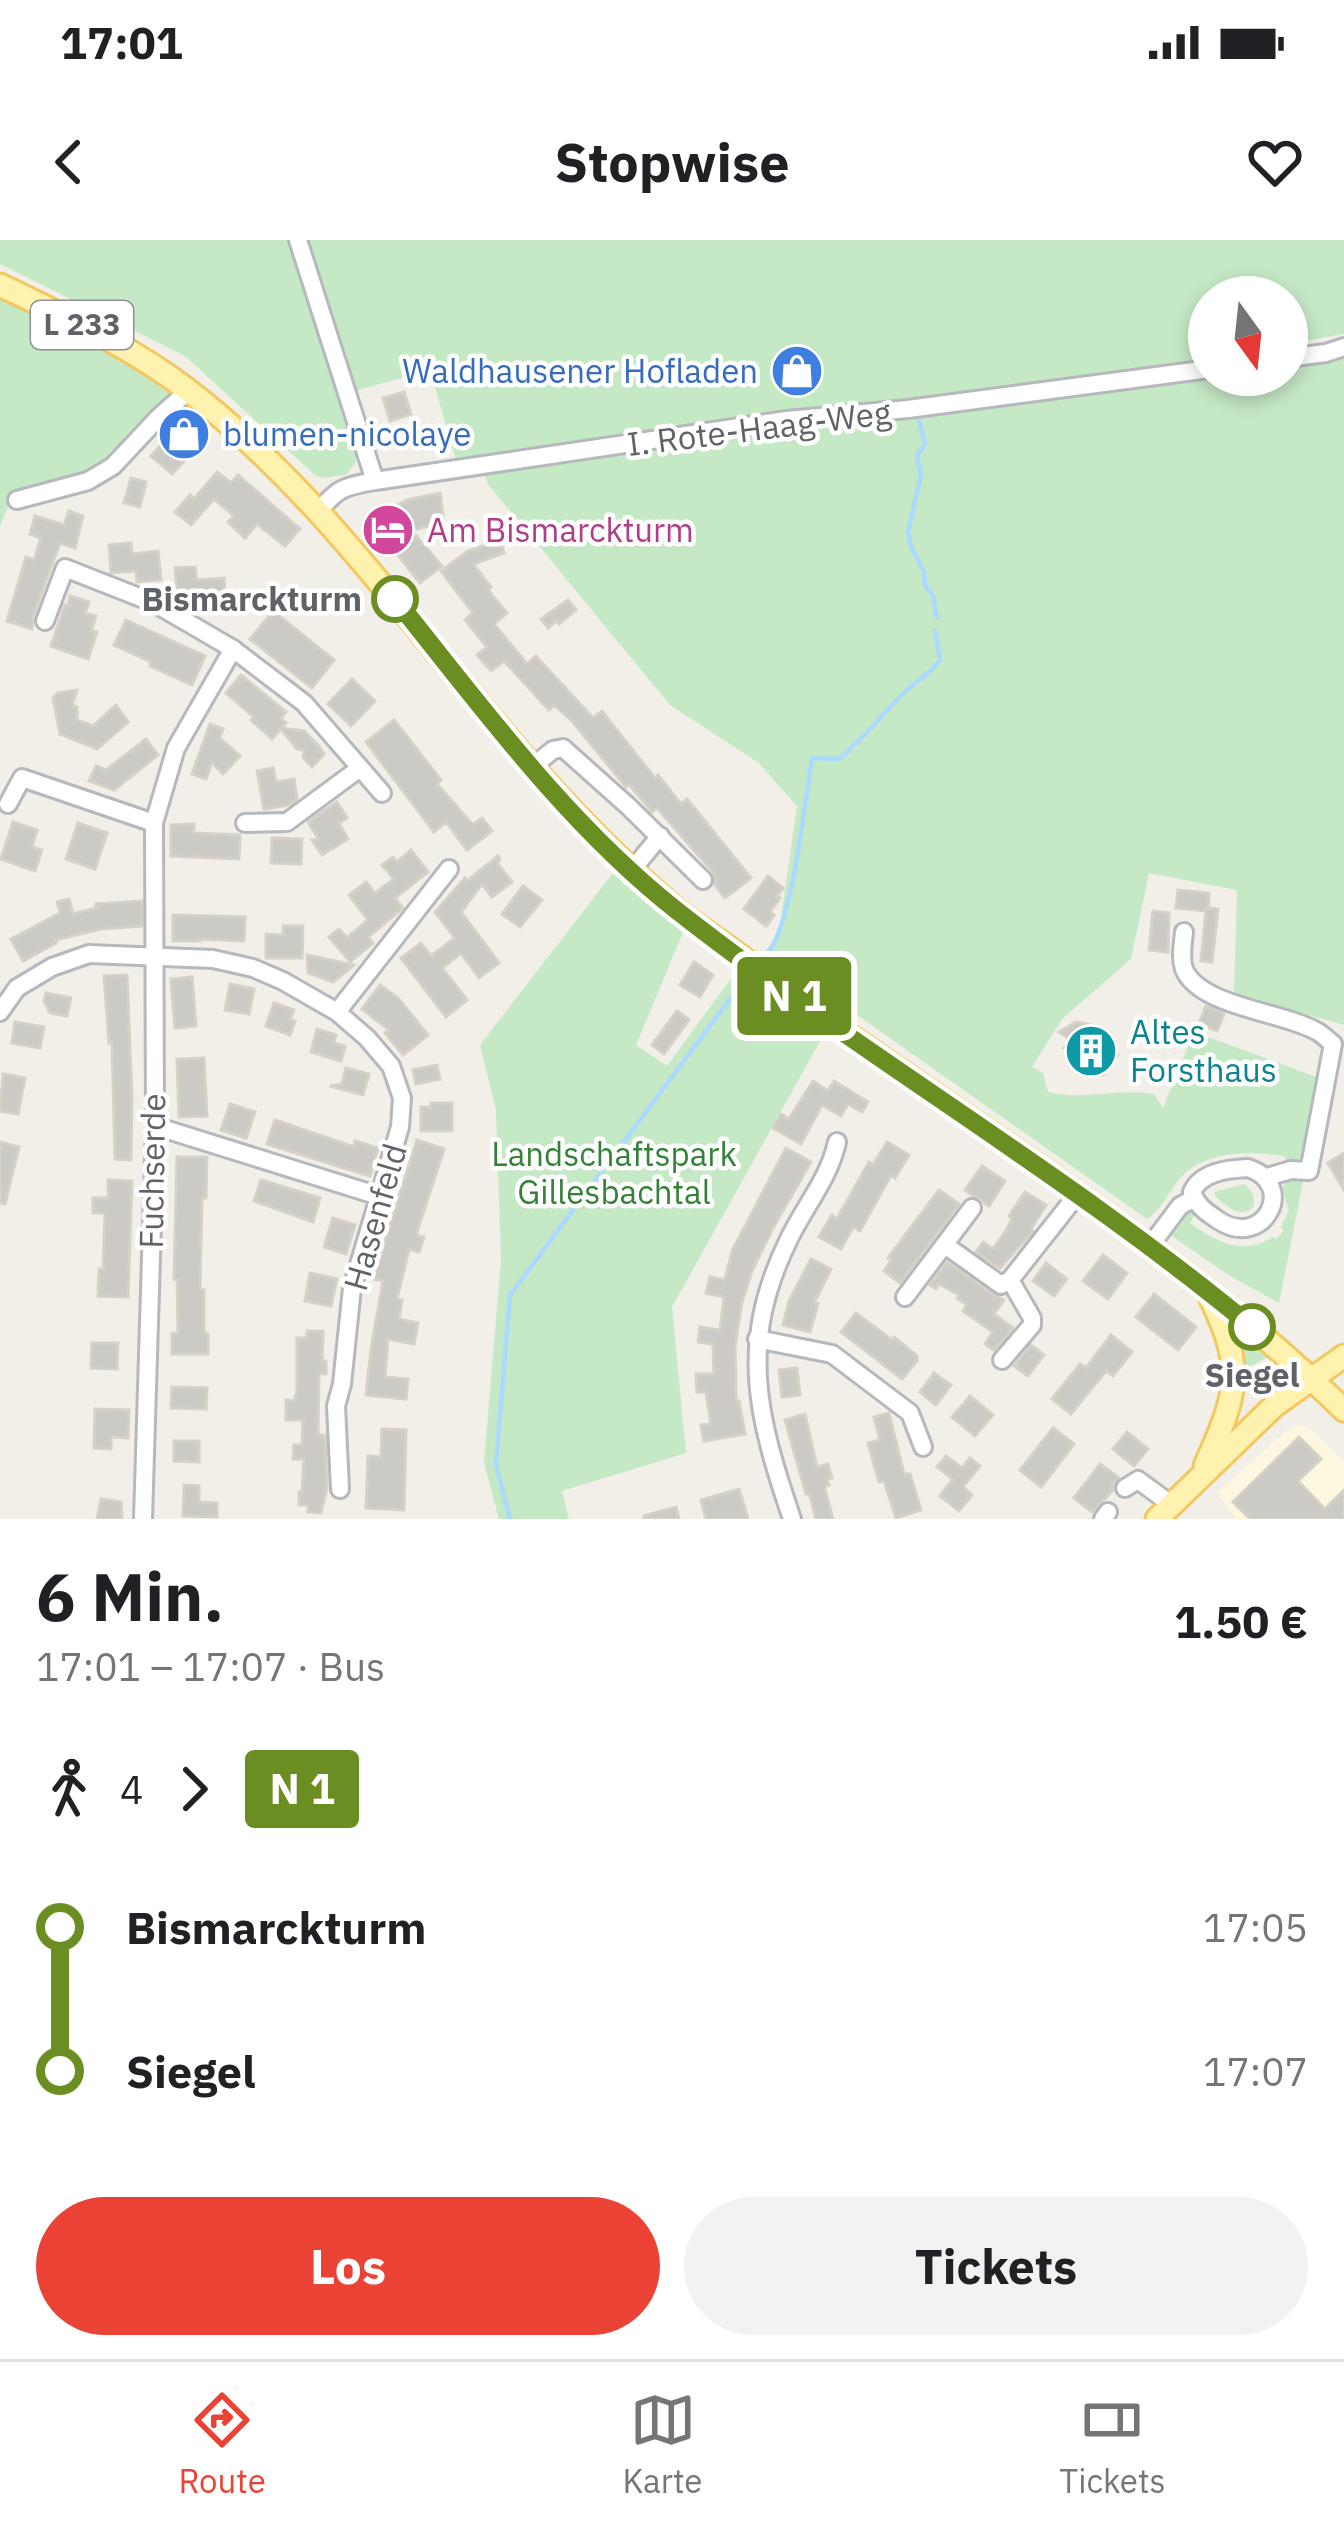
<!DOCTYPE html>
<html lang="de">
<meta charset="utf-8">
<style>
:root{--surface:#fff;--page:#f2f2f2;--text:#202124;--muted:#757577;--line:#e0e0e0;--accent:#ea4335}
body{margin:0;font-family:"IBM Plex Sans",sans-serif;background:var(--page);color:var(--text);height:100vh;display:flex;flex-direction:column;font-size:45px;white-space:nowrap}
*{box-sizing:border-box;margin:0}
p{font-size:39px;color:var(--muted)}
.icon{flex:none;width:66px;height:66px;fill:none;stroke:currentColor;stroke-width:2;stroke-linecap:round;stroke-linejoin:round}
.map{position:relative;height:1279px;overflow:hidden}
.details{display:flex;flex-direction:column;background:var(--surface);flex:1}
.details>*{flex:none}
.badge{padding:0 24px;border-radius:9px;font-size:42px;line-height:78px}
.needle{width:78px;rotate:165deg}
.buttons{position:absolute;left:1188px;top:36px;display:grid;gap:24px}
.buttons a{display:grid;place-items:center;width:120px;height:120px;border-radius:50%;background:var(--surface);box-shadow:0 6px 18px #0003;font-size:60px}
.map>.badge{position:absolute;translate:-50% -50%;box-shadow:0 0 0 6px #fff}
.legs{display:flex;align-items:center;gap:18px;height:132px;padding:0 36px;font-size:39px}
.legs p{margin-inline-start:auto}
.headline{display:flex;align-items:center;justify-content:space-between;height:204px;padding:0 36px}
h1{font-size:66px;font-weight:700;line-height:90px}
.action{display:flex;gap:24px;margin-top:auto;padding:24px 36px}
.action a{flex:1;height:138px;border-radius:72px;background:var(--accent);color:#fff;font-size:48px;font-weight:700;line-height:138px;text-align:center}
.action a+a{background:var(--page);color:var(--text)}
ul{padding:0 36px;list-style:none}
li{display:flex;align-items:center;gap:42px;height:144px;font-size:45px}
li i{display:grid;place-items:center;width:18px;height:100%;margin:0 15px;background:currentColor}
li i::after{content:'';width:30px;height:30px;margin:-15px;border:9px solid;border-radius:50%;background:var(--surface)}
li p{margin-inline-start:auto}
li:first-child i{background:linear-gradient(#0000 50%,currentColor 0)}
li:last-child i{background:linear-gradient(currentColor 50%,#0000 0)}
.status{display:flex;justify-content:space-between;align-items:center;height:84px;padding:0 60px;background:var(--surface);direction:ltr}
.status svg{height:33px;fill:currentColor}
header{display:flex;justify-content:space-between;align-items:center;height:156px;padding:0 36px;background:var(--surface);font-size:54px;font-weight:700}
.tabs{display:flex;justify-content:space-around;align-items:center;height:168px;border-top:3px solid var(--line);background:var(--surface);font-size:33px;color:var(--muted)}
.tabs a{display:grid;justify-items:center;gap:6px}
.tabs .on{color:var(--accent)}
.map>svg:first-child{display:block}
.commercial{fill:#fef7e0}
.green{fill:#c5e8c5}
.lines{fill:none;stroke-linecap:round;stroke-linejoin:round}
.stream{stroke:#aadaff;stroke-width:4.5}
.building{fill:#cccac5;stroke:#d6d1c6;stroke-width:3}
.minor-casing{stroke:#b5b8bc;stroke-width:22}
.major-casing{stroke:#f2c960;stroke-width:27}
.minor{stroke:#fff;stroke-width:16}
.major{stroke:#fff2af;stroke-width:21}
.line-1-casing{stroke:#fff;stroke-width:27}
.line-1{stroke:#6b8e23;stroke-width:18}
.stop-1-dot{fill:#fff;stroke:#6b8e23;stroke-width:6}
.labels{text-anchor:middle;stroke-width:9;stroke-linejoin:round;paint-order:stroke}
.shield{fill:#fff;stroke:#8f9295;stroke-width:3}
.shield-label{font-size:30px;font-weight:bold;fill:#5f6368}
.shop-label{font-size:33px;fill:#366cbe;stroke:#fff;text-anchor:end}
.street-label{font-size:33px;fill:#5f6368;stroke:#fff}
.hotel-label{font-size:33px;fill:#b23c85;stroke:#fff;text-anchor:start}
.stop-label{font-size:33px;font-weight:bold;fill:#5f6368;stroke:#fff;text-anchor:end}
.culture-label{font-size:33px;fill:#0d838f;stroke:#fff;text-anchor:start}
.park-label{font-size:33px;fill:#348238;stroke:#fff}
</style>
<div class="status"><b>17:01</b><svg viewBox="0 0 49 12"><path d="M0 12V9h3v3zM5 12V6h3v6zM10 12V3h3v9zM15 12V0h3v12zM26 1h20v11H26zM47 4h2v5h-2z"/></svg></div>
<header><svg class="icon" aria-label="back" viewBox="0 0 24 24"><path d="M15 5l-7 7 7 7"/></svg>Stopwise<svg class="icon" aria-label="heart" viewBox="0 0 24 24"><path d="M12 20l-8-8c-3-5 5-10 8-4 3-6 11-1 8 4z"/></svg></header>
<div class="map">
<svg width="1344" height="1279" viewBox="0 0 1344 1279">
<rect width="100%" height="100%" fill="#f1efe8"/>
<path class="commercial" d="M1292 1186H1308L1344 1222V1279H1236L1217 1253Z"/>
<g class="green">
<path d="M0 0H296L358 207 356 222 346 235 322 238 315 235 185 116 0 24Z"/>
<path d="M302 0H1344V94L1287 104V57H1209V118L907 165 755 179 456 220 430 130 351 152Z"/>
<path d="M0 56 79 95 175 154 142 182 109 221 86 235 13 255 0 286Z"/>
<path d="M1344 115V785L1234 754 1237 650 1149 633 1131 719 1062 779 1032 827 1043 833 1048 852C1083 861 1118 848 1154 854L1163 868 1193 794 1197 793 1322 839 1307 921 1297 925 1285 922V916C1248 911 1202 910 1177 942 1167 955 1161 970 1147 979L766 711 779 691 797 566 759 523 670 465 488 244 484 233 757 188 1209 135H1287V123Z"/>
<path d="M613 633 684 690 636 805 667 826 738 729 824 794 672 1067 686 1213 562 1251 569 1279H499L484 1223 501 1020 496 870 480 805Z"/>
<path d="M1286 937 1299 938 1303 942 1279 1063 1230 1036 1169 994 1178 977 1186 973 1195 974 1190 983C1217 1002 1243 1017 1272 997L1276 999 1284 991 1281 987 1289 970 1282 950Z"/>
<path d="M1244 944C1256 952 1260 972 1241 972 1232 972 1221 961 1215 956V952Z"/>
<path d="M1233 1088H1235L1268 1117 1240 1131Z"/>
</g>
<g class="lines">
<g class="stream">
<path d="M918 176 925 204 917 216 921 235 908 292 911 306 924 332 925 345 933 356 937 378"/>
<path d="M767 714C792 687 805 560 812 518L839 519C863 500 881 475 903 454 915 442 929 434 940 420L935 390"/>
<path d="M510 1279 496 1225 510 1055 741 744"/>
</g>
</g>
<g class="building">
<path d="M404 152 411 174 390 181 383 158Z"/>
<path d="M181 182 196 195 179 215 185 220 172 234 151 216Z"/>
<path d="M217 232 231 243 238 235 300 289 285 306 257 284 245 298 228 282 234 276 214 259 191 285 175 272 190 255 194 259Z"/>
<path d="M131 238 146 242 140 267 124 263Z"/>
<path d="M440 253 444 283 411 290 442 326 420 343 393 309 387 311 369 281 407 260Z"/>
<path d="M69 271 83 276 75 308 60 303 33 376 32 389 7 381 26 317 34 320 41 298 30 294 35 276 64 285Z"/>
<path d="M500 300 504 313 473 324 491 347 488 350 507 373 494 384 527 424 536 416 593 478 602 471 655 538 658 535 681 564 687 559 704 580 751 638 725 658 715 645V638L712 631 657 568 652 572 629 544 626 547 572 481 554 465 549 470 504 421 491 431 477 415 487 407 465 380 473 373 441 331 468 311Z"/>
<path d="M131 303 132 314 158 311 161 340 137 342 136 331 111 333 109 305Z"/>
<path d="M195 327 197 340 224 338 226 366 206 368 205 358 178 360 175 328Z"/>
<path d="M70 356 89 362 85 373 96 376 91 391 97 392 88 419 51 406 65 365 68 366Z"/>
<path d="M568 360 576 370 559 384 557 380 548 388 541 379Z"/>
<path d="M273 371 334 420 312 448 250 399Z"/>
<path d="M126 380 205 416 192 445 150 426 151 422 114 405Z"/>
<path d="M241 435 286 472 281 478 286 483 281 488 304 491 318 505 324 514 312 527 303 517 304 510 297 509 281 489 272 499 251 480 254 477 226 453Z"/>
<path d="M352 439 375 461 351 486 328 464Z"/>
<path d="M77 450 72 465 77 467V480L93 486 116 465 128 482 97 509 60 494 53 458 58 453Z"/>
<path d="M394 480 441 540 437 544 473 585 482 578 492 591 467 610 446 582 434 592 366 502Z"/>
<path d="M210 484 223 489 220 498 240 516 223 534 212 522 206 539 192 534Z"/>
<path d="M146 499 158 515 114 550 89 541 96 526 106 530Z"/>
<path d="M273 528 276 542 294 539 297 559 289 565 264 569 257 531Z"/>
<path d="M337 562 347 578 339 583 348 599 322 615 312 600H319L308 582Z"/>
<path d="M13 582 37 590 32 607 42 610 35 631 1 619Z"/>
<path d="M78 583 107 593 95 629 66 619Z"/>
<path d="M194 584V593L240 595 239 619 171 616V585Z"/>
<path d="M272 598 302 599 301 624 271 623Z"/>
<path d="M411 610 428 632 395 658 403 668 368 697 373 703 350 722 329 697 339 689 347 698 368 680 349 655 366 642 375 653 394 639 382 625 393 617 397 622Z"/>
<path d="M498 616 500 619 497 623 512 642 492 657 482 644 461 672 499 723 479 738 461 713 442 728 467 760 446 777 401 718 421 703 431 716 455 698 435 672 465 638 467 641Z"/>
<path d="M768 636 783 648 777 656 780 658 770 672 774 675 766 686 744 669Z"/>
<path d="M523 646 542 660 520 687 502 674Z"/>
<path d="M1178 650 1209 653 1208 668 1218 669 1212 722 1201 721 1206 671 1176 668Z"/>
<path d="M69 659 73 674 96 668V664L142 661V686L101 689 55 700 56 703 23 721 11 699 60 673 57 662Z"/>
<path d="M1153 671 1169 673 1168 712 1149 710Z"/>
<path d="M173 675 245 677 244 701 200 699V701H173Z"/>
<path d="M283 686H303L302 718H266V694L283 695Z"/>
<path d="M307 715 354 725 333 742 308 733Z"/>
<path d="M694 722 713 735 700 757 680 745Z"/>
<path d="M127 735 132 858 131 920 115 919 112 802 109 803 104 736Z"/>
<path d="M192 737 196 786 175 788 171 739Z"/>
<path d="M230 744 254 749 249 774 225 770Z"/>
<path d="M380 745 398 758 428 795 403 815 385 793 389 790 362 769Z"/>
<path d="M46 753 71 758 67 776 50 773 44 761Z"/>
<path d="M274 763 294 770 290 779 295 781 290 795 266 786Z"/>
<path d="M1206 766 1224 774 1217 791 1199 784Z"/>
<path d="M677 771 689 780 664 814 652 805Z"/>
<path d="M15 782 44 787 40 808 12 803Z"/>
<path d="M1076 782 1095 786 1093 789 1103 796 1100 801 1118 814 1103 835 1064 808 1070 799 1059 792Z"/>
<path d="M317 789 336 795 334 803 345 806 341 821 311 812Z"/>
<path d="M204 818 207 876 179 877 177 819Z"/>
<path d="M437 825 440 839 416 844 413 830Z"/>
<path d="M346 828 369 834 363 855 330 846 342 844Z"/>
<path d="M3 834 25 838 18 874 0 871Z"/>
<path d="M813 841 828 851 834 841 868 862 862 872 848 864 841 876 822 865 801 904 773 888 781 874 789 879Z"/>
<path d="M431 863H452V891H421V867H431Z"/>
<path d="M230 864 255 872 246 898 221 890Z"/>
<path d="M275 880 354 907 355 901 378 908 370 936 267 904Z"/>
<path d="M417 900 444 909 416 995 424 997 419 1012 409 1009 397 1059 402 1060 399 1079 418 1083 414 1104 388 1099 385 1137 408 1139 406 1159 366 1155 371 1109 383 1041 373 1039Z"/>
<path d="M0 902 19 907 5 964 0 963Z"/>
<path d="M887 902 909 915 895 938 891 935 860 991 853 987 841 1009 819 997 832 975 837 979 869 922 873 925Z"/>
<path d="M786 908 811 922 774 986 752 1031 742 1062 735 1106 736 1162 739 1161 745 1194 704 1201 701 1185 711 1184 706 1152H697L696 1134H714L713 1104 698 1102 700 1087 720 1090 724 1057 706 1053 710 1037 725 1040 732 1011Z"/>
<path d="M1344 913V950L1328 923Z"/>
<path d="M177 917H207L206 958H202L200 1050H204V1093L208 1094V1114H172V1093H178L177 1039H174Z"/>
<path d="M982 926 1005 941 989 966 965 950Z"/>
<path d="M108 940 132 941 128 1057 98 1056 99 1029H103L105 973H93V958H108Z"/>
<path d="M261 940 320 958 313 982 254 961Z"/>
<path d="M939 950 959 964 900 1043 884 1031 891 1021 888 1018Z"/>
<path d="M1025 952 1046 965 1031 989 1033 991 1000 1028 976 1012 983 1002 993 1009 1007 989 1012 978 1009 976Z"/>
<path d="M333 978 355 985 346 1014 324 1007Z"/>
<path d="M1103 1015 1127 1033 1108 1059 1083 1041Z"/>
<path d="M811 1019 831 1029 814 1063 818 1064 810 1092 783 1085 789 1061Z"/>
<path d="M947 1022 994 1055 1004 1060 994 1074 1013 1088 994 1110 985 1104 993 1092 963 1071 967 1065 957 1058 959 1055 939 1044 936 1049 930 1045Z"/>
<path d="M1046 1023 1067 1039 1054 1056 1033 1041Z"/>
<path d="M310 1033 337 1039 331 1066 305 1061Z"/>
<path d="M1154 1054 1196 1087 1178 1110 1136 1077Z"/>
<path d="M856 1073 892 1100 894 1097 917 1116V1121L902 1139 841 1092Z"/>
<path d="M307 1091H323L322 1121H326V1134L319 1133 318 1195H325L327 1247 321 1273 308 1272V1265H299V1252H302L304 1219H293L294 1205H302L303 1180H286V1160L294 1161 297 1151V1098H307Z"/>
<path d="M1111 1095 1132 1112 1113 1136 1106 1131 1071 1174 1052 1159 1080 1124 1086 1128Z"/>
<path d="M92 1103H118L117 1129 91 1128Z"/>
<path d="M1031 1105 1044 1115 1028 1136 1014 1126Z"/>
<path d="M797 1128 800 1155 782 1157 779 1130Z"/>
<path d="M934 1133 951 1145 936 1165 920 1152Z"/>
<path d="M172 1147 207 1148 206 1169 171 1168Z"/>
<path d="M970 1156 993 1175 975 1196 952 1177Z"/>
<path d="M95 1169 129 1170 128 1198 111 1197V1209L94 1208Z"/>
<path d="M889 1173 904 1234H910L921 1270 896 1278 884 1241 879 1242 868 1203 880 1200 874 1177Z"/>
<path d="M805 1174 817 1227 828 1224 832 1238 827 1239 829 1245 824 1246 833 1279H816L809 1253 806 1254 785 1180Z"/>
<path d="M1053 1188 1074 1204 1041 1247 1020 1230Z"/>
<path d="M382 1189 406 1190 404 1270 366 1268 368 1216 381 1217Z"/>
<path d="M1127 1192 1148 1209 1134 1226 1113 1209Z"/>
<path d="M1299 1197 1321 1219 1298 1241 1325 1269 1344 1250V1279H1250L1233 1262Z"/>
<path d="M174 1201H199V1222L174 1221Z"/>
<path d="M946 1216 962 1228 970 1218 980 1226 963 1247 972 1255 959 1271 940 1256 953 1239 937 1227Z"/>
<path d="M1100 1224 1118 1237 1113 1243V1250L1092 1272 1074 1258Z"/>
<path d="M184 1245 199 1246V1262L217 1263V1277L183 1276Z"/>
<path d="M739 1249 748 1279H706L701 1260Z"/>
<path d="M101 1259 121 1262 122 1279H97Z"/>
<path d="M676 1267 679 1279H644V1276Z"/>
</g>
<g class="lines">
<g class="minor-casing">
<g id="minor">
<path d="M298 0 375 241"/>
<path d="M1287 118 1326 113 1344 107"/>
<path d="M17 260 88 241 113 226 158 178 188 151"/>
<path d="M319 271C338 247 346 246 375 241L787 180 908 169 1209 129"/>
<path d="M45 381 65 328 154 363 233 409 304 463 382 553"/>
<path d="M532 527 553 510 563 508 629 567 703 640"/>
<path d="M8 564 22 538 154 583"/>
<path d="M245 583 287 582 360 528"/>
<path d="M632 630 660 596"/>
<path d="M1184 692C1183 704 1180 717 1184 729 1199 767 1285 772 1318 792 1323 795 1328 800 1333 804L1309 931 1291 930 1267 937"/>
<path d="M0 772 17 748 52 727 89 714 213 719 253 728 283 741 337 772 367 798 391 826 402 858 400 887 352 1048 342 1144 336 1166 340 1249"/>
<path d="M337 772 449 629"/>
<path d="M155 886 379 956"/>
<path d="M1248 928C1298 944 1264 1011 1218 980 1206 972 1197 966 1192 952 1201 932 1227 929 1248 928Z"/>
<path d="M945 1005 1001 1045 1010 1040 1032 1078V1085L1002 1120"/>
<path d="M1150 1006 1180 966 1193 959"/>
<path d="M1010 1040 1077 955"/>
<path d="M905 1057 972 968"/>
<path d="M757 1099 832 1114 910 1173 923 1207"/>
<path d="M1125 1248 1138 1240 1172 1265"/>
<path d="M143 1279 155 886 154 583 176 508 233 409"/>
<path d="M792 1279C757 1176 738 1104 788 1001 804 967 829 939 837 902"/>
<path d="M1103 1279 1108 1272"/>
</g>
</g>
<g class="major-casing">
<g id="major">
<path d="M0 45C64 76 132 107 189 151 313 247 401 372 501 490 553 553 609 612 671 665 689 681 710 694 729 708 766 735 802 762 839 788 1011 910 1192 1022 1344 1170"/>
<path d="M1205 1226C1237 1153 1246 1131 1210 1057"/>
<path d="M1157 1279 1274 1166 1344 1116"/>
</g>
</g>
<use href="#minor" class="minor"/>
<use href="#major" class="major"/>
</g>
<g class="lines">
<g class="line-1-casing">
<path id="line-1" d="M395 359C482 467 566 583 676 670 862 816 1069 935 1252 1087"/>
</g>
<use href="#line-1" class="line-1"/>
</g>
<defs>
<g id="shop-disc" transform="scale(2.7)"><circle r="9.5" fill="#3f7fe0" stroke="#fff"/><path d="M-5-2.5h2.3a2.7 3.5 0 0 1 5.4 0H5L5.5 6h-11ZM-1.5-2.5h3a1.5 2.3 0 0 0-3 0Z" fill="#fff"/></g>
<g id="hotel-disc" transform="scale(2.7)"><circle r="9.5" fill="#d1479c" stroke="#fff"/><path d="M-6-4.5h1.5V1H6V5H4.5V3h-9V5H-6ZM-4 0a1.8 1.8 0 1 1 3.6 0ZM.5 0V-2.5h3Q6-2.5 6 0Z" fill="#fff"/></g>
<g id="building-disc" transform="scale(2.7)"><circle r="9.5" fill="#0f9aa8" stroke="#fff"/><path d="M-4-6H4V6H1V3H-1V6H-4ZM-2.5-4.3h1.7v1.8h-1.7ZM.8-4.3h1.7v1.8H.8ZM-2.5-1h1.7V.8h-1.7ZM.8-1h1.7V.8H.8Z" fill="#fff"/></g>
</defs>
<g fill-rule="evenodd">
<use href="#shop-disc" x="797" y="131"/>
<use href="#shop-disc" x="184" y="194"/>
<use href="#hotel-disc" x="388" y="290"/>
<use href="#building-disc" x="1091" y="811"/>
</g>
<g class="stop-1-dot">
<circle cx="395" cy="359" r="21"/>
<circle cx="1252" cy="1087" r="21"/>
</g>
<g class="labels">
<rect class="shield" x="31" y="61" width="102" height="48" rx="9"/>
<g class="shield-label">
<text x="82" y="95">L 233</text>
</g>
<g class="shop-label">
<text x="758" y="143">Waldhausener Hofladen</text>
<text x="223" y="206" text-anchor="start">blumen-nicolaye</text>
</g>
<g class="street-label">
<text transform="translate(759 188) rotate(-7)" y="12">I. Rote-Haag-Weg</text>
<text transform="translate(152 931) rotate(-89)" y="12">Fuchserde</text>
<text transform="translate(375 977) rotate(-74)" y="12">Hasenfeld</text>
</g>
<g class="hotel-label">
<text x="427" y="302">Am Bismarckturm</text>
</g>
<g class="stop-label">
<text x="362" y="371">Bismarckturm</text>
<text x="1252" y="1147" text-anchor="middle">Siegel</text>
</g>
<g class="culture-label">
<text x="1130" y="804">Altes<tspan x="1130" dy="38">Forsthaus</tspan></text>
</g>
<g class="park-label">
<text x="614" y="926">Landschaftspark<tspan x="614" dy="38">Gillesbachtal</tspan></text>
</g>
</g>
</svg>
<div class="buttons">
<a><svg class="needle" viewBox="-14 -14 28 28"><path d="M0-13l5 13h-10z" fill="#e53935"/><path d="M0 13l5-13h-10z" fill="#757577"/></svg></a>
</div>
<b class="badge" style="left:794px;top:756px;background:#6b8e23;color:#fff">N 1</b>
</div>
<section class="details">
<div class="headline"><div><h1>6 Min.</h1><p>17:01 – 17:07 · Bus</p></div><b>1.50 €</b></div>
<div class="legs"><svg class="icon" aria-label="walk" viewBox="0 0 24 24"><circle cx="13" cy="4" r="2"/><path d="M13 8l-2 6 4 7M11 14l-3 7M7 12l3-4h3l4 4"/></svg>4<svg class="icon" aria-label="forward" viewBox="0 0 24 24"><path d="M9 5l7 7-7 7"/></svg><b class="badge" style="background:#6b8e23;color:#fff">N 1</b></div>
<ul>
<li><i style="color:#6b8e23"></i><b>Bismarckturm</b><p>17:05</p></li>
<li><i style="color:#6b8e23"></i><b>Siegel</b><p>17:07</p></li>
</ul>
<div class="action"><a>Los</a><a>Tickets</a></div>
</section>
<nav class="tabs">
<a class="on"><svg class="icon" aria-label="directions" viewBox="0 0 24 24"><path d="M12 3l9 9-9 9-9-9zM9 14v-3h6M13 9l2 2-2 2"/></svg>Route</a>
<a><svg class="icon" aria-label="map" viewBox="0 0 24 24"><path d="M3 6l6-2 6 2 6-2v14l-6 2-6-2-6 2zM9 4v14M15 6v14"/></svg>Karte</a>
<a><svg class="icon" aria-label="tickets" viewBox="0 0 24 24"><path d="M3 7h18v10H3zM15 7v10"/></svg>Tickets</a>
</nav>
